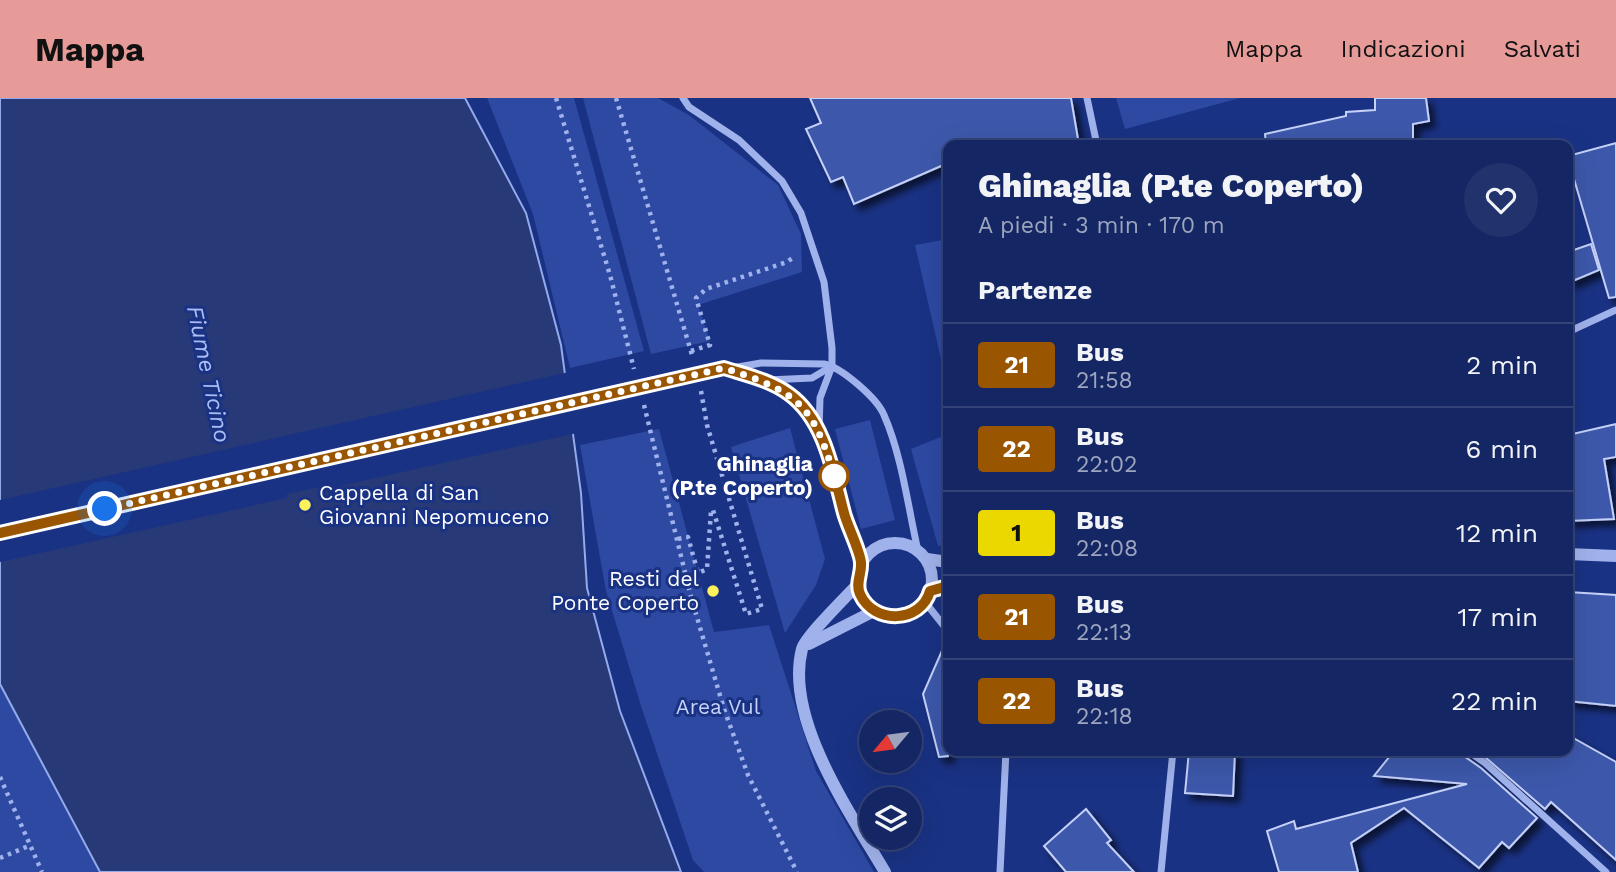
<!DOCTYPE html>
<html lang="it">
<meta charset="utf-8">
<style>
:root{--surface:#142663;--page:#21326c;--text:#f1f3f6;--muted:#9da5be;--line:#334378;--accent:#e69b98}
body{margin:0;font-family:"Work Sans",sans-serif;background:var(--page);color:var(--text);height:100vh;display:flex;flex-direction:column;font-size:26px;white-space:nowrap}
*{box-sizing:border-box;margin:0}
p{font-size:23px;color:var(--muted)}
.icon{flex:none;width:38px;height:38px;fill:none;stroke:currentColor;stroke-width:2;stroke-linecap:round;stroke-linejoin:round}
.map{position:relative;flex:1;overflow:hidden}
.panel{position:absolute;left:943px;top:42px;width:630px;height:616px;display:flex;flex-direction:column;background:var(--surface);border-radius:14px;box-shadow:0 7px 28px #0002,0 0 0 2px var(--line)}
.panel>*{flex:none}
.badge{padding:0 14px;border-radius:5px;font-size:24px;line-height:46px}
.needle{width:46px;rotate:241deg}
.buttons{position:absolute;left:859px;top:612px;display:grid;gap:14px}
.buttons a{display:grid;place-items:center;width:63px;height:63px;border-radius:50%;background:var(--surface);box-shadow:0 7px 28px #0002,0 0 0 2px var(--line);font-size:35px}
.you{position:absolute;width:35px;height:35px;margin:-18px;border:5px solid #fff;border-radius:50%;background:#1a73e8;box-shadow:0 0 0 10px #1a73e833}
.map>.badge{position:absolute;translate:-50% -50%;box-shadow:0 0 0 4px #fff}
h2{padding:0 35px;font-size:26px;line-height:63px}
.round{display:grid;place-items:center;flex:none;width:74px;height:74px;border-radius:37px;background:var(--page)}
.summary{display:flex;align-items:center;justify-content:space-between;height:119px;padding:0 35px}
h1{font-size:33px;font-weight:800;line-height:52px}
ul{padding:0;list-style:none}
li{display:flex;align-items:center;gap:21px;height:84px;padding:0 35px;border-top:2px solid var(--line)}
li div{flex:1}
li b{display:block;font-size:26px}
li em{font-style:normal}
li .badge{min-width:77px;font-weight:700;text-align:center}
header{display:flex;align-items:center;gap:42px;box-sizing:border-box;height:98px;padding:0 35px;background:var(--accent);color:#111}
header strong{font-size:33px}
nav{display:flex;gap:38px;margin-inline-start:auto;font-size:24px}
.map>svg:first-child{display:block}
.green{fill:#2d49a2}
.water{fill:#273976;stroke:#93aaed;stroke-width:2}
.pier{fill:#1a3284}
.building{fill:#3e58ab;stroke:#c5d1f8;stroke-width:2;filter:url(#shadow)}
.lines{fill:none;stroke-linecap:round;stroke-linejoin:round}
.path{stroke:#a0b2eb;stroke-width:4.5;stroke-dasharray:3.5 5;stroke-linecap:butt}
.minor{stroke:#a0b2eb;stroke-width:7}
.tertiary{stroke:#a0b2eb;stroke-width:12}
.minor-bridge{stroke:#a0b2eb;stroke-width:7}
.line-casing{stroke:#fff;stroke-width:16}
.line{stroke:#950;stroke-width:10}
.walk{stroke:#fff;stroke-width:7;stroke-dasharray:0 12.6}
.stop-dot{fill:#fff;stroke:#950;stroke-width:3.5}
.poi-dot{fill:#fdf15c;stroke:#1a3284;stroke-width:2.5}
.labels{text-anchor:middle;stroke-width:6;stroke-linejoin:round;paint-order:stroke}
.stop-label{font-size:21px;font-weight:bold;fill:#fff;stroke:#1a3284;text-anchor:end}
.poi-label{font-size:21px;fill:#fff;stroke:#1a3284;text-anchor:start}
.park-label{font-size:21px;fill:#c5d1f8;stroke:#1a3284}
.water-label{font-size:23px;font-style:italic;fill:#abbdf3;stroke:#1a3284}
</style>
<header>
<strong>Mappa</strong>
<nav><a>Mappa</a><a>Indicazioni</a><a>Salvati</a></nav>
</header>
<div class="map">
<svg width="1616" height="774" viewBox="0 0 1616 774">
<defs>
<filter id="shadow"><feDropShadow dx="6" dy="6" stdDeviation="3.5" flood-color="#0009"/></filter>
</defs>
<rect width="100%" height="100%" fill="#1a3284"/>
<g class="green">
<path d="M487 0H574L644 253 570 270 533 116Z"/>
<path d="M583 0H658L689 17 778 87 801 136 802 174 698 207 710 243 651 256Z"/>
<path d="M1116 0H1240L1125 31Z"/>
<path d="M948 141V292L915 147Z"/>
<path d="M870 322 895 422 861 431 835 331Z"/>
<path d="M790 330 825 461 816 487 785 535 731 349Z"/>
<path d="M659 331 714 534 769 527 816 673 874 774H704L693 762 642 611 606 493 580 347Z"/>
<path d="M948 336V447L938 448 911 351Z"/>
<path d="M0 586 100 774H0Z"/>
</g>
<path class="water" d="M0 0H465L526 115 561 247 581 395 587 490 620 613 681 774H100L0 586Z"/>
<path class="pier" d="M569 274 577 335 322 392 320 389 287 396V400L0 464V402Z"/>
<g class="building">
<path d="M810 0H1071L1079 47H948V65L854 106 843 79 831 84 806 31 821 25Z"/>
<path d="M1375 0H1426L1429 23 1413 26V43L1360 47H1266L1265 36 1346 18V14L1375 12Z"/>
<path d="M1616 45V199L1609 200 1574 81H1568V58Z"/>
<path d="M1591 146 1599 172 1568 185V154Z"/>
<path d="M1616 326V359L1604 361 1614 421 1568 423V337Z"/>
<path d="M1568 494 1616 497V608L1568 603Z"/>
<path d="M948 539V658L939 659 923 596Z"/>
<path d="M1568 637 1616 664V762L1551 704 1545 711 1478 653H1568Z"/>
<path d="M1189 653H1235L1233 698 1185 695Z"/>
<path d="M1394 653H1462L1464 658 1481 670 1537 720 1509 750 1502 744 1479 770 1404 710 1351 745 1358 774H1279L1267 733 1294 723 1296 731 1467 686 1374 678Z"/>
<path d="M1086 711 1111 742 1107 745 1134 774H1066L1044 748Z"/>
</g>
<g class="lines">
<g class="path">
<path d="M556 0 610 177 634 271"/>
<path d="M616 0 692 257"/>
<path d="M691 253 710 247 696 200 706 191 787 164 795 158"/>
<path d="M701 293 707 327 762 511 746 516 712 409"/>
<path d="M644 307 691 499 724 611 748 677 797 774"/>
<path d="M678 441 688 439 698 475 707 471 711 413"/>
<path d="M0 679 42 774"/>
<path d="M0 760 31 747"/>
</g>
<g class="minor">
<path d="M683 0 689 9 739 42 782 83 801 115 824 184 832 250V268L820 300 819 333"/>
<path d="M1087 0 1097 47"/>
<path d="M1568 234 1616 212"/>
<path d="M728 271C749 278 770 283 788 295 830 324 834 386 848 430 852 442 857 454 861 465"/>
<path d="M697 276 761 265 824 266C841 269 877 300 884 317 902 358 908 409 918 453"/>
<path d="M767 282 812 280 832 268"/>
<path d="M0 435 288 370"/>
<path d="M925 504 948 533"/>
<path d="M1468 653 1485 665 1606 774"/>
<path d="M1000 774 1006 653"/>
<path d="M1161 774 1173 653"/>
</g>
<g class="tertiary">
<circle cx="895" cy="482" r="37"/>
<path d="M1568 456 1616 458"/>
<path d="M927 461 948 464"/>
<path d="M858 486C847 498 805 539 802 551 784 621 851 716 885 774"/>
<path d="M930 493 948 489"/>
<path d="M809 546 874 513"/>
</g>
<path class="minor-bridge" d="M288 370 697 276"/>
</g>
<g class="lines">
<g class="line-casing">
<path id="line" d="M0 435 724 270C746 277 770 282 789 296 825 322 833 374 844 415 847 427 861 455 861 465 862 476 855 485 860 496 874 527 921 525 930 493L948 488"/>
</g>
<use href="#line" class="line"/>
<path class="walk" d="M105 411 724 270C803 295 815 310 837 388L834 378"/>
</g>
<circle class="stop-dot" cx="834" cy="378" r="14"/>
<g class="poi-dot">
<circle cx="305" cy="407" r="7"/>
<circle cx="713" cy="493" r="7"/>
</g>
<g class="labels">
<g class="stop-label">
<text x="813" y="373">Ghinaglia<tspan x="813" dy="24">(P.te Coperto)</tspan></text>
</g>
<g class="poi-label">
<text x="319" y="402">Cappella di San<tspan x="319" dy="24">Giovanni Nepomuceno</tspan></text>
<text x="699" y="488" text-anchor="end">Resti del<tspan x="699" dy="24">Ponte Coperto</tspan></text>
</g>
<g class="park-label">
<text x="718" y="616">Area Vul</text>
</g>
<g class="water-label">
<text transform="translate(209 276) rotate(78)" y="8">Fiume Ticino</text>
</g>
</g>
</svg>
<div class="buttons">
<a><svg class="needle" viewBox="-14 -14 28 28"><path d="M0-13l5 13h-10z" fill="#e53935"/><path d="M0 13l5-13h-10z" fill="#9da5be"/></svg></a>
<a><svg class="icon" aria-label="layers" viewBox="0 0 24 24"><path d="M12 4l9 5-9 5-9-5zM3 14l9 5 9-5"/></svg></a>
</div>
<div class="you" style="left:105px;top:411px"></div>
<section class="panel">
<div class="summary"><div><h1>Ghinaglia (P.te Coperto)</h1><p>A piedi · 3 min · 170 m</p></div><a class="round"><svg class="icon" aria-label="heart" viewBox="0 0 24 24"><path d="M12 20l-8-8c-3-5 5-10 8-4 3-6 11-1 8 4z"/></svg></a></div>
<h2>Partenze</h2>
<ul>
<li><span class="badge" style="background:#950;color:#fff">21</span><div><b>Bus</b><p>21:58</p></div><em>2 min</em></li>
<li><span class="badge" style="background:#950;color:#fff">22</span><div><b>Bus</b><p>22:02</p></div><em>6 min</em></li>
<li><span class="badge" style="background:#ead800;color:#111">1</span><div><b>Bus</b><p>22:08</p></div><em>12 min</em></li>
<li><span class="badge" style="background:#950;color:#fff">21</span><div><b>Bus</b><p>22:13</p></div><em>17 min</em></li>
<li><span class="badge" style="background:#950;color:#fff">22</span><div><b>Bus</b><p>22:18</p></div><em>22 min</em></li>
</ul>
</section>
</div>
